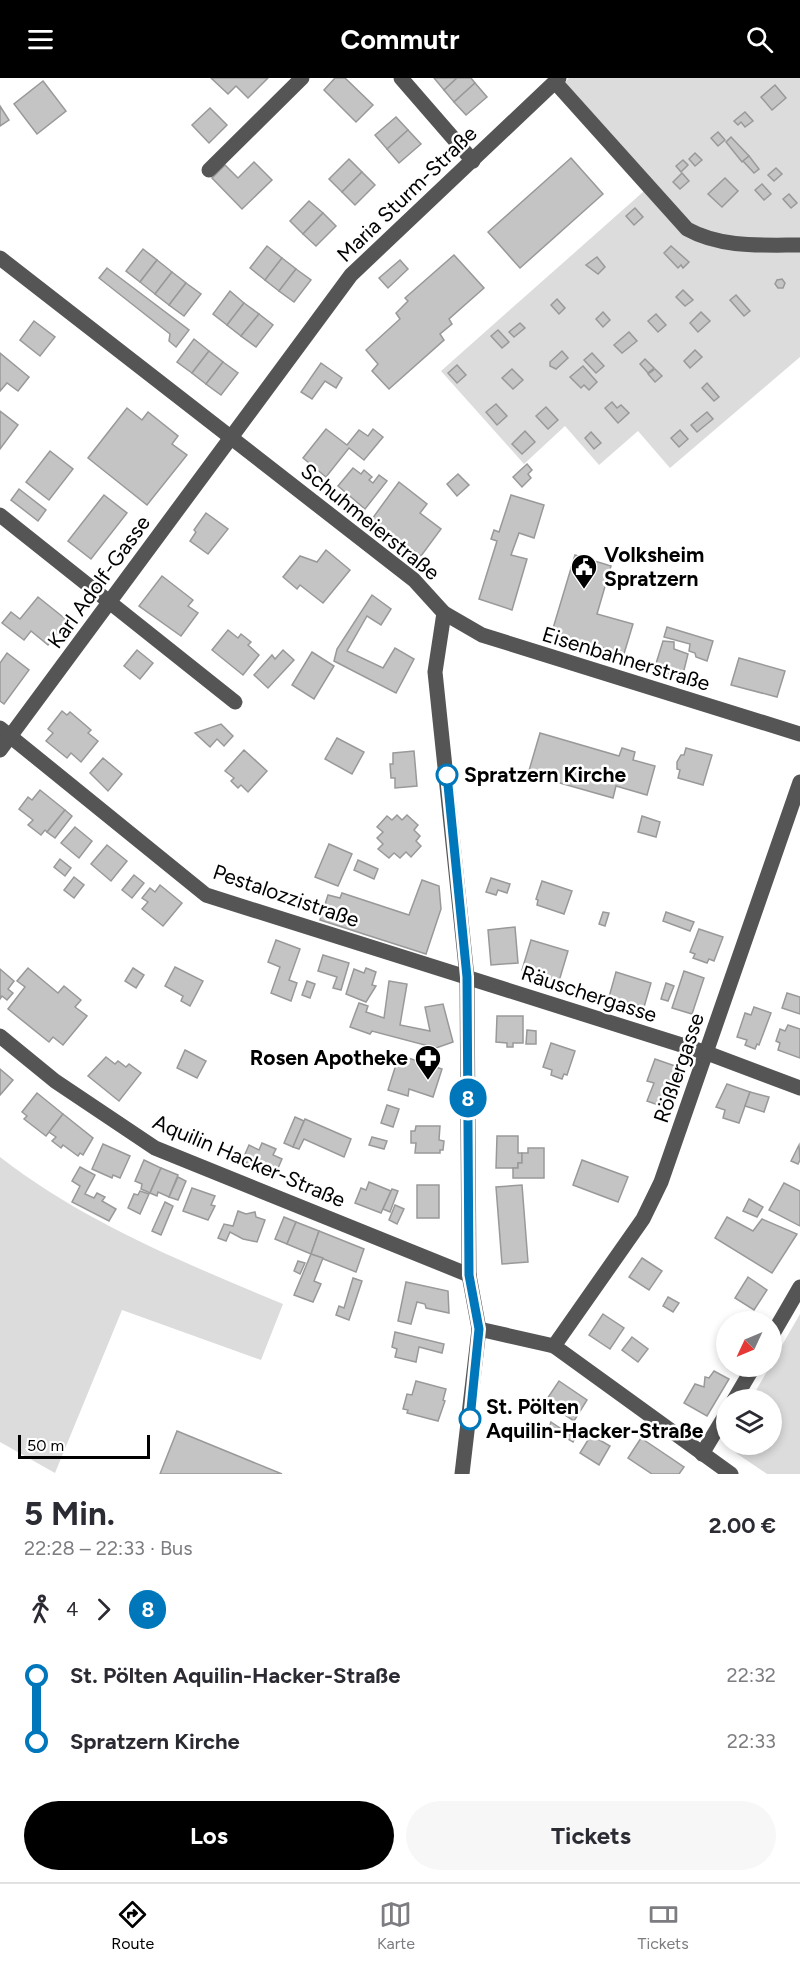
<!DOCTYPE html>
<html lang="de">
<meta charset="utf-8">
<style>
:root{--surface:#fff;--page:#f7f7f7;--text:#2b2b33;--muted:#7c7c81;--line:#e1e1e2;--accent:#000}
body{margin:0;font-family:Figtree,sans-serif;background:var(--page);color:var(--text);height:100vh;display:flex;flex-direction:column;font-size:22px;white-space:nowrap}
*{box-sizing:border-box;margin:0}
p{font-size:20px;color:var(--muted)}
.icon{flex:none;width:33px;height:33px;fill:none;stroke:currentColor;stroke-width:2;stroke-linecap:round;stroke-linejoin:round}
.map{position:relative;height:1396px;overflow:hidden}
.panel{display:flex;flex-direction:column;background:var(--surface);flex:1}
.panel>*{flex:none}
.badge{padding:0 12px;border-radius:20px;font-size:21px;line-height:39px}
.needle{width:39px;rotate:226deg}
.tools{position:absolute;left:716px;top:1233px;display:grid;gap:12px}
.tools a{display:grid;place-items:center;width:66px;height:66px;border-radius:50%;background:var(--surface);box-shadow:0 3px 9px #0003;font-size:30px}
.scale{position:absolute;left:18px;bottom:15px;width:132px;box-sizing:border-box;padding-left:6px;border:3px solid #000;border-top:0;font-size:16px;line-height:21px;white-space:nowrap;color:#000;-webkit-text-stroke:4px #fff;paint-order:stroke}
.map>.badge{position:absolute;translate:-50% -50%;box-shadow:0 0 0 3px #fff}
.legs{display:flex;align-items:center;gap:9px;height:66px;padding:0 24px;font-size:20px}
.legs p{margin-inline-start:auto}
.summary{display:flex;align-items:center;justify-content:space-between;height:102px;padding:0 24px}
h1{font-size:33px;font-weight:700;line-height:45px}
.button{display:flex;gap:12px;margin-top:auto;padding:12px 24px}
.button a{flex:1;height:69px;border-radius:36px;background:var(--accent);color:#fff;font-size:24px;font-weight:700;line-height:69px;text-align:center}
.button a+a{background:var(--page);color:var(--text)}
ul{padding:0 24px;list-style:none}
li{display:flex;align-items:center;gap:21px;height:66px;font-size:22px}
li i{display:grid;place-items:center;width:9px;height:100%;margin:0 8px;background:currentColor}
li i::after{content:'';width:15px;height:15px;margin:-8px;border:4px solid;border-radius:50%;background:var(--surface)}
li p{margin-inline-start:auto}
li:first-child i{background:linear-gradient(#0000 50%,currentColor 0)}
li:last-child i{background:linear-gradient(currentColor 50%,#0000 0)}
header{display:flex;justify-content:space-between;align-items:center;height:78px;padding:0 24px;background:var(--accent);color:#fff;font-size:27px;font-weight:700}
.tabs{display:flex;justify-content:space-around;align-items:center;height:84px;border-top:2px solid var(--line);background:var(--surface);font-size:16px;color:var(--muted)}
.tabs a{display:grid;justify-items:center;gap:3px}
.tabs .active{color:var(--accent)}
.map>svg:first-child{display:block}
.green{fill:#dcdcdc}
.building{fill:#c4c4c4;stroke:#999;stroke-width:1.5}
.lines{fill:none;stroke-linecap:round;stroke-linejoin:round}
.minor{stroke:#555;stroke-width:15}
.line-1-casing{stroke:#fff;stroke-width:14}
.line-1{stroke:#0077ba;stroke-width:9}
.stop-1-dot{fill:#fff;stroke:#0077ba;stroke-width:3}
.labels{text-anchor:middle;stroke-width:5;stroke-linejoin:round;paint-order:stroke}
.street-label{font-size:21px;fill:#000;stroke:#fff}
.poi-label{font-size:21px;font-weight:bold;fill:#000;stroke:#fff;text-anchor:start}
.stop-label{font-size:21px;font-weight:bold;fill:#000;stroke:#fff;text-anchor:start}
</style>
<header><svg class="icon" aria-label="menu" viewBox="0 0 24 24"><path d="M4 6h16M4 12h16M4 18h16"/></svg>Commutr<svg class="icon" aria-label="search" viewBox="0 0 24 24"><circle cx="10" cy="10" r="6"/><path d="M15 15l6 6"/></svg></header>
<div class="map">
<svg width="800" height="1396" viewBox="0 0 800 1396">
<rect width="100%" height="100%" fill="#fff"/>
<g class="green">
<path d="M569 0H800V279L670 390 638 353 599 387 565 348 524 386 441 293 652 106 563 6Z"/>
<path d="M0 1079C85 1145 185 1185 283 1226L261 1282 122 1232 55 1395 0 1364Z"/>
<path d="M800 1236V1396H767L736 1375 730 1367 771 1366V1322L751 1321Z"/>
</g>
<g class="building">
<path d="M211 0H268L248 20 236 8 228 16Z"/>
<path d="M335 0H345L373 27 356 44 324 12Z"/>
<path d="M434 0H457L444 12Z"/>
<path d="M457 0H471L475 5 454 24 444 12Z"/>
<path d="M43 3 66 33 37 56 14 26Z"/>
<path d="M475 5 487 19 466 37 454 24Z"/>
<path d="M775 7 786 20 772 32 761 19Z"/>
<path d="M0 28 9 42 0 48Z"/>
<path d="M210 30 227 47 209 65 192 47Z"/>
<path d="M745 34 753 43 745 49 741 44 738 47 734 43Z"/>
<path d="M396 39 408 52 387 71 375 57Z"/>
<path d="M408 52 421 66 399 85 387 71Z"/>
<path d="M718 54 725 62 718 68 711 60Z"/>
<path d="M731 59 749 78 742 84 726 64Z"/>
<path d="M695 75 702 82 695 88 689 81Z"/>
<path d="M749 78 759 91 754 95 743 83Z"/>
<path d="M571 80 603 116 520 190 488 154Z"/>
<path d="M349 81 362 94 342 114 329 101Z"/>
<path d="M683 82 688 87 681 94 676 88Z"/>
<path d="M254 84 272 102 242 131 212 100 225 87 238 100Z"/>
<path d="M776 90 782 96 774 103 768 97Z"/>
<path d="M362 94 375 107 355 127 342 114Z"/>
<path d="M682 95 689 103 680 111 673 104Z"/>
<path d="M725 100 738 113 722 129 708 116Z"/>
<path d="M762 106 771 116 764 122 755 112Z"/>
<path d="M789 116 797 125 791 130 783 121Z"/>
<path d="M309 123 323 135 303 156 290 143Z"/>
<path d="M635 130 643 139 634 147 626 138Z"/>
<path d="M323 135 336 148 316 168 303 156Z"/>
<path d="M267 168 282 180 265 202 250 190Z"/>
<path d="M671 168 689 184 683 190 681 187 678 190 664 175Z"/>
<path d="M143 171 157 182 140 204 126 193Z"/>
<path d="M454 177 484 210 449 241 452 246 440 256 444 262 389 311 372 293 378 286 366 272 400 241 396 235 408 223 405 220Z"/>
<path d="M597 179 605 189 598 196 586 187Z"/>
<path d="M282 180 296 191 279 213 265 202Z"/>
<path d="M157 182 172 194 155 216 140 204Z"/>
<path d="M400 182 408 191 388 210 379 200Z"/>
<path d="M107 190 189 252 176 269 169 263 170 256 99 200Z"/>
<path d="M296 191 311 202 294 224 279 213Z"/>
<path d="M172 194 186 205 169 227 155 216Z"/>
<path d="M782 201 785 205 783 210H778L775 206 777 202Z"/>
<path d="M186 205 201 216 184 238 169 227Z"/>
<path d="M683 212 693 222 685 228 676 219Z"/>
<path d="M230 213 244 225 227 247 213 236Z"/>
<path d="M736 217 750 233 744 238 730 222Z"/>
<path d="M557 221 565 230 559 236 551 227Z"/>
<path d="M244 225 259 236 241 258 227 247Z"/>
<path d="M603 234 610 242 603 249 596 241Z"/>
<path d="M701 234 710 243 698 254 690 245Z"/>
<path d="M259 236 273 247 256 269 241 258Z"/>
<path d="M656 236 666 247 658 254 648 243Z"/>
<path d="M34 243 55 259 40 278 20 262Z"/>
<path d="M520 245 525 250 514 259 509 254Z"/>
<path d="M498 252 509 264 502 270 491 258Z"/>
<path d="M629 254 637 263 622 275 614 267Z"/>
<path d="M194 261 209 273 192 295 177 284Z"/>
<path d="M695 272 702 279 690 290 684 283Z"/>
<path d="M209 273 223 284 206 306 192 295Z"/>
<path d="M562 273 568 280 556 291 550 288V284Z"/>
<path d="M0 275 29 299 18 313 7 305 0 313Z"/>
<path d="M592 275 604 288 596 295 584 282Z"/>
<path d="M645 281 654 290 648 295 640 286Z"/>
<path d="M223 284 238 295 221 317 206 306Z"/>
<path d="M321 285 342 300 336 310 325 303 312 321 301 314Z"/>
<path d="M457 287 466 297 457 305 448 295Z"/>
<path d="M583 288 597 304 589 312 584 307 581 310 570 299Z"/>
<path d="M512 291 523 302 513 311 502 300Z"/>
<path d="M655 291 662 298 655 304 648 296Z"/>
<path d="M707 305 719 319 714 323 702 310Z"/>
<path d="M612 324 617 330 621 327 629 335 618 345 605 330Z"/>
<path d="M496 326 507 338 497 347 486 334Z"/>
<path d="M546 329 558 342 548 351 536 338Z"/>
<path d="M127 330 142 342 148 334 178 358 172 366 187 377 147 427 88 380Z"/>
<path d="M0 333 18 347 0 371Z"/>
<path d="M707 334 713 341 697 354 691 347Z"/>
<path d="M326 351 347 367 359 352 368 358 373 351 383 359 364 382 349 370 326 399 303 380Z"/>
<path d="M680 352 688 361 679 369 671 360Z"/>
<path d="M525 353 535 364 522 376 512 366Z"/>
<path d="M591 354 601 365 594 371 585 360Z"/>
<path d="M50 373 73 391 49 422 26 404Z"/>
<path d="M527 386 532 392 528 396 531 400 522 409 513 399Z"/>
<path d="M353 390 361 396 364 392 372 399 369 402 373 405 379 397 387 403 365 431 338 408Z"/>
<path d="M458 396 469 407 457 418 447 406Z"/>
<path d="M399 404 427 426 420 435 441 451 421 478 372 441Z"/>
<path d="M19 411 46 432 38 443 11 422Z"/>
<path d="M104 417 127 435 91 481 68 463Z"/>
<path d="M511 417 544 427 534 460 519 455 511 477 527 481 512 532 479 521 497 463 491 461 494 452 499 454Z"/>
<path d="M206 435 228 451 208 476 190 463 196 454 194 452Z"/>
<path d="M326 472 350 492 323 525 300 507 297 511 283 499 300 478 317 484Z"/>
<path d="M575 477 611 488 597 536 633 546 623 579 606 574 607 571 566 559 565 562 551 557Z"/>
<path d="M162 498 193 522 188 528 198 535 181 558 139 528Z"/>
<path d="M372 517 391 531 381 547 367 538 347 573 383 590 395 570 414 581 396 615 334 583 337 571Z"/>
<path d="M38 519 68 543 48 567 31 553 24 562 2 545 11 534 20 541Z"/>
<path d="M667 549 713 563 707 583 696 579 695 575 689 573 690 566 664 559Z"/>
<path d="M228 552 238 560 241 556 251 564 248 567 259 577 243 597 212 572Z"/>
<path d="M663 563 674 564V571L688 576 682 600 654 592Z"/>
<path d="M137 572 153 585 140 601 124 588Z"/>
<path d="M283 572 294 582 268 610 254 597 272 577 275 581Z"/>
<path d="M312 574 334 588 314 621 292 607Z"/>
<path d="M7 575 29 592 4 626 0 623V585Z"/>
<path d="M739 580 785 593 777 619 731 607Z"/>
<path d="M62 633 67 637 70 634 91 652 88 655 98 663 81 684 71 675 67 680 46 663 53 655 48 651Z"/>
<path d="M221 646 233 658 224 668 217 661 210 669 195 655Z"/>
<path d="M540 655 619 678 622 670 635 674 633 682 655 688 647 717 616 708 613 720 528 696Z"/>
<path d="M337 660 364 674 352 696 325 681Z"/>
<path d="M686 670 712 677 703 707 678 700 680 692 677 691V684L681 677H684Z"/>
<path d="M244 672 267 693 248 714 241 707 238 710 231 703 234 700 225 693Z"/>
<path d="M414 673 417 708 395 710V700H391L390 686H393V675Z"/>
<path d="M103 680 122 696 108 713 90 695Z"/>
<path d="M40 712 65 732 47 754 45 752 41 757 28 747 33 742 19 731 28 719 32 722Z"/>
<path d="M65 732 72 738 55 760 47 754Z"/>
<path d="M397 737 402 742 407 737 418 747 414 752 420 758 416 763 421 768 411 779 406 774 400 780 394 775 389 780 378 771 383 766 377 760 383 754 377 749 387 738 392 742Z"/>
<path d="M642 738 660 744 656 759 638 754Z"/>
<path d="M75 749 92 763 79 780 61 765Z"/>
<path d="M329 766 352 776 338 808 315 799Z"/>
<path d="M107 767 127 783 111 803 91 786Z"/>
<path d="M60 781 71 790 65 798 54 789Z"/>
<path d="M358 782 378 791 374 801 354 792Z"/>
<path d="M134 797 144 805 132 820 122 812Z"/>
<path d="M74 799 84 807 74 820 64 812Z"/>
<path d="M491 800 510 806 507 815 498 812 496 817 486 814Z"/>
<path d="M422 802 439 808 441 831 426 876 320 842 328 817 340 820 342 815 409 837Z"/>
<path d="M542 803 572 813 564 836 537 827 538 822 536 821Z"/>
<path d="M160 807 182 825 163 848 142 831 148 824 142 820 150 810 155 814Z"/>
<path d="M603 834 609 835 605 848 599 846Z"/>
<path d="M666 834 694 844 690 853 663 843Z"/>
<path d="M515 849 518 885 491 887 488 852Z"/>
<path d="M699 851 723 859 714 883 709 881 707 885 693 880 695 876 690 874Z"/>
<path d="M276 862 300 871 289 902 297 905 291 923 271 915 280 889 268 884Z"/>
<path d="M531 862 568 873 559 903 522 892Z"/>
<path d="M323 877 349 885 341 912 333 910 337 899 318 893Z"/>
<path d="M175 889 203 903 190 928 181 923 183 918 165 908Z"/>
<path d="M28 890 58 915 64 908 81 922 75 929 87 938 63 967 53 959 49 964 8 931 25 909 17 903Z"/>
<path d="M133 890 144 897 136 910 125 903Z"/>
<path d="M366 890 376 894 372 907 376 908 366 924 346 916 354 891 364 895Z"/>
<path d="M0 891 14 903 8 911 13 915 7 922 2 918 0 921Z"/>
<path d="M684 893 704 900 692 936 672 930Z"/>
<path d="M616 894 651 905 644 929 609 919Z"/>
<path d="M307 903 315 906 310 920 302 917Z"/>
<path d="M389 903 407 906 400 947 430 953 425 929 443 926 453 964 436 970 372 953 370 956 350 949 359 925 368 928 366 934 384 940Z"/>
<path d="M666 905 674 908 668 923 661 921Z"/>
<path d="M787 915 800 919V936L782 930Z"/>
<path d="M754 929 771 935 759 967 757 966 755 971 745 967 747 962 737 959 745 935 751 937Z"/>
<path d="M497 938H523V965H513V969H507V965L496 964Z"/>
<path d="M788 947 800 951V980L778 972 780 965 776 963 780 951 785 953Z"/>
<path d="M527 952 536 953V966H526Z"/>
<path d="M551 965 575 973 567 997 564 996 562 1001 551 997 552 992 543 989Z"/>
<path d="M185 972 206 983 197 1000 177 990Z"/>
<path d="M399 977 442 991 433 1019 409 1011 408 1018 388 1012Z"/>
<path d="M106 979 115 986 118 983 126 989 129 986 141 995 119 1023 88 998Z"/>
<path d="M655 981 678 989 664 1029 647 1023 654 1005 647 1003Z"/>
<path d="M0 991 13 1002 0 1017Z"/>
<path d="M727 1006 750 1014 739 1045 723 1040 725 1032 716 1029Z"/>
<path d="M750 1014 769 1019 764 1034 745 1028Z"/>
<path d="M37 1015 63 1036 46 1058 24 1041 27 1038 22 1034Z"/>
<path d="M387 1027 399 1031 393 1049 381 1045Z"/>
<path d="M63 1036 93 1060 83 1077 80 1075 78 1078 63 1067 61 1070 52 1063 56 1059 49 1054Z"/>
<path d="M295 1039 304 1043 293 1069 284 1065Z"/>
<path d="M305 1041 351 1061 344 1079 304 1061 299 1071 293 1069Z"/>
<path d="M416 1048H440L439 1062 444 1063 443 1072H440V1075H415L416 1065H411V1053H415Z"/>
<path d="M497 1058H518V1075H522V1085H518V1090H496Z"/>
<path d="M372 1059 387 1063 384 1071 369 1067Z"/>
<path d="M262 1065 276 1071 273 1077 282 1081 275 1097 242 1083 249 1067 259 1072Z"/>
<path d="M103 1066 130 1078 120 1100 113 1097 112 1100 92 1091Z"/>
<path d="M799 1067 800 1082 798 1086 791 1083Z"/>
<path d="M528 1070H544V1100H513V1090H518V1085H522V1075H528Z"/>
<path d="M144 1082 161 1090 150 1115 141 1111 142 1106 135 1103Z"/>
<path d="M582 1082 628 1099 618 1124 573 1107Z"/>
<path d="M80 1089 95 1097 85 1116 94 1120 97 1115 105 1119 102 1123 116 1131 109 1143 72 1124 80 1108 72 1103Z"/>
<path d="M161 1090 178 1097 169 1119 158 1114 157 1118 150 1115Z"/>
<path d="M178 1099 186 1103 178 1122 169 1119Z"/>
<path d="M369 1104 391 1113 381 1135 355 1125 361 1110 366 1112Z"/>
<path d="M784 1105 800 1113V1148L769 1132Z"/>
<rect x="417" y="1107" width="22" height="33"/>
<path d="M522 1107 528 1184 502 1186 496 1109Z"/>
<path d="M192 1110 215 1118 211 1127 215 1128 208 1142 183 1133Z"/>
<path d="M392 1111 398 1113 390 1134 383 1131Z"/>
<path d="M140 1113 149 1116 140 1136 128 1130 134 1116 138 1117Z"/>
<path d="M749 1121 763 1129 757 1139 743 1133Z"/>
<path d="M165 1124 173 1128 161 1157 152 1153Z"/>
<path d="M395 1127 404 1131 397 1146 389 1142Z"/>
<path d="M238 1133 246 1136 255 1134 256 1139 265 1142 257 1164 243 1161 230 1154 226 1163 218 1160 224 1146 233 1148Z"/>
<path d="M284 1139 296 1144 287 1166 275 1161Z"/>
<path d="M727 1139 753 1153 762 1141 797 1156 772 1195 715 1160Z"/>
<path d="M296 1144 319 1153 311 1176 287 1166Z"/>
<path d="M319 1153 364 1171 356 1194 311 1176Z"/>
<path d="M311 1176 323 1180 314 1203 321 1206 313 1224 294 1217Z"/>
<path d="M642 1180 662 1193 649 1212 629 1199Z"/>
<path d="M298 1183 305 1185 300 1196 294 1193Z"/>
<path d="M748 1199 767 1212 754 1232 735 1220Z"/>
<path d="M353 1200 362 1203 349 1242 336 1237 339 1228 344 1230Z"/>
<path d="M406 1204 448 1213 449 1235 426 1230 425 1226 417 1224 411 1246 398 1243Z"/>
<path d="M668 1219 679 1225 673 1234 663 1228Z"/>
<path d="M603 1236 624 1250 610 1271 589 1257Z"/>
<path d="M395 1254 444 1266 442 1275 419 1269 416 1284 395 1279 397 1271 392 1269Z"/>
<path d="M632 1259 648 1271 638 1284 622 1272Z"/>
<path d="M714 1293 729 1301 707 1338 684 1325 695 1306 704 1309 705 1299 709 1300Z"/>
<path d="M416 1303 446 1311 443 1322 445 1323 438 1343 407 1335 408 1332 403 1331 407 1316 412 1317Z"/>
<path d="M559 1303 587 1322 574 1343 545 1324Z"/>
<path d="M551 1344 575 1360 573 1364 549 1350Z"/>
<path d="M177 1353 282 1396H160Z"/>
<path d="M591 1357 610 1368 599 1387 580 1375Z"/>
<path d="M641 1360 684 1389 679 1396H652L628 1380Z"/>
</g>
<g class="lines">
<g class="minor">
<path d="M401 0 473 83"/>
<path d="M555 4 687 151C721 170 762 167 800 167"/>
<path d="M209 92 302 0"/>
<path d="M0 180 414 502 444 535 482 557 800 656"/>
<path d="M0 437 235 624"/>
<path d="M444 535 435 594 467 899 469 1197 479 1251 462 1396"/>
<path d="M0 650 206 817 707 975 800 1010"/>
<path d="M0 672 351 197 559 0"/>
<path d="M0 958 55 1003 155 1070 469 1197"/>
<path d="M479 1251 554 1268 731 1396"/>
<path d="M771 1259 800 1209"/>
<path d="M554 1268 643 1141 661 1104 800 704"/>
<path d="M734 1322 754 1288"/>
<path d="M702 1376 726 1336"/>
</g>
</g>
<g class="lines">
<g class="line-1-casing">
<path id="line-1" d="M447 697 467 899 469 1197 479 1251 470 1341"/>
</g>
<use href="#line-1" class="line-1"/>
</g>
<defs>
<g id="civic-pin" transform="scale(1.35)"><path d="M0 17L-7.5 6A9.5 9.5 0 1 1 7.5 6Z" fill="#000" stroke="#fff"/><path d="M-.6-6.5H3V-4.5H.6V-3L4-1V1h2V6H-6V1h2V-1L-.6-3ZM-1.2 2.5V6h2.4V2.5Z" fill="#fff"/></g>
<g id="pharmacy-pin" transform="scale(1.35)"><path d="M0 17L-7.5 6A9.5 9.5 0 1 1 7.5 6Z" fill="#000" stroke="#fff"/><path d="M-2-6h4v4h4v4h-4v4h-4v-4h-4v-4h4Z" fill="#fff"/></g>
</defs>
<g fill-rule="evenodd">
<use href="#civic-pin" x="584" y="489"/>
<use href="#pharmacy-pin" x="428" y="980"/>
</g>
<g class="stop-1-dot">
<circle cx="447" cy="697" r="10"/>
<circle cx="470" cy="1341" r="10"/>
</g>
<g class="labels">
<g class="street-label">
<text transform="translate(407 116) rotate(-44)" y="7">Maria Sturm-Straße</text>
<text transform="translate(370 444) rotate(39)" y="7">Schuhmeierstraße</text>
<text transform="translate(99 504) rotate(-54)" y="7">Karl Adolf-Gasse</text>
<text transform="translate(626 581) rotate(17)" y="7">Eisenbahnerstraße</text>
<text transform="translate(286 818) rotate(19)" y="7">Pestalozzistraße</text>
<text transform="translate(589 916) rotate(18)" y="7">Räuschergasse</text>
<text transform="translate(679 990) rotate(-71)" y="7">Rößlergasse</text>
<text transform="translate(249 1083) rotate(23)" y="7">Aquilin Hacker-Straße</text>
</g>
<g class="poi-label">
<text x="604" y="484">Volksheim<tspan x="604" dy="24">Spratzern</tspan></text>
<text x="408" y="987" text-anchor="end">Rosen Apotheke</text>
</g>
<g class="stop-label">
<text x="464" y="704">Spratzern Kirche</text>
<text x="486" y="1336">St. Pölten<tspan x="486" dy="24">Aquilin-Hacker-Straße</tspan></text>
</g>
</g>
</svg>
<div class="tools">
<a><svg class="needle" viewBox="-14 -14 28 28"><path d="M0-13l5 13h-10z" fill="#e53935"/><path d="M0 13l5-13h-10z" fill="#7c7c81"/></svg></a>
<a><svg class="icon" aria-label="layers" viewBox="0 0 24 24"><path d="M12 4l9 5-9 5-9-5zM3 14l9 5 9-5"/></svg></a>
</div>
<div class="scale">50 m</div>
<b class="badge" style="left:468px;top:1020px;background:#0077ba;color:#fff">8</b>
</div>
<section class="panel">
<div class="summary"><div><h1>5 Min.</h1><p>22:28 – 22:33 · Bus</p></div><b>2.00 €</b></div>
<div class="legs"><svg class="icon" aria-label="walk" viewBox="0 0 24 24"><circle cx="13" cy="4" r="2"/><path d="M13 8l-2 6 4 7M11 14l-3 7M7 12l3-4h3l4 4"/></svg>4<svg class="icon" aria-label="forward" viewBox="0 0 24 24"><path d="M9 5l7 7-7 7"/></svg><b class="badge" style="background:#0077ba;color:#fff">8</b></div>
<ul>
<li><i style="color:#0077ba"></i><b>St. Pölten Aquilin-Hacker-Straße</b><p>22:32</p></li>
<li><i style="color:#0077ba"></i><b>Spratzern Kirche</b><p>22:33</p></li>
</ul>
<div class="button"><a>Los</a><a>Tickets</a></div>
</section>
<nav class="tabs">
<a class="active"><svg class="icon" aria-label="directions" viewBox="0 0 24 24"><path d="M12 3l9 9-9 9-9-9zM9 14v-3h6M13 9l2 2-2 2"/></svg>Route</a>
<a><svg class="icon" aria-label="map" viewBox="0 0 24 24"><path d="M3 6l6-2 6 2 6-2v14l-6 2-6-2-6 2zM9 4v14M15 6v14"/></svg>Karte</a>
<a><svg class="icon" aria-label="tickets" viewBox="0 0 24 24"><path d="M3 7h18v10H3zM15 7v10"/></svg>Tickets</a>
</nav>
